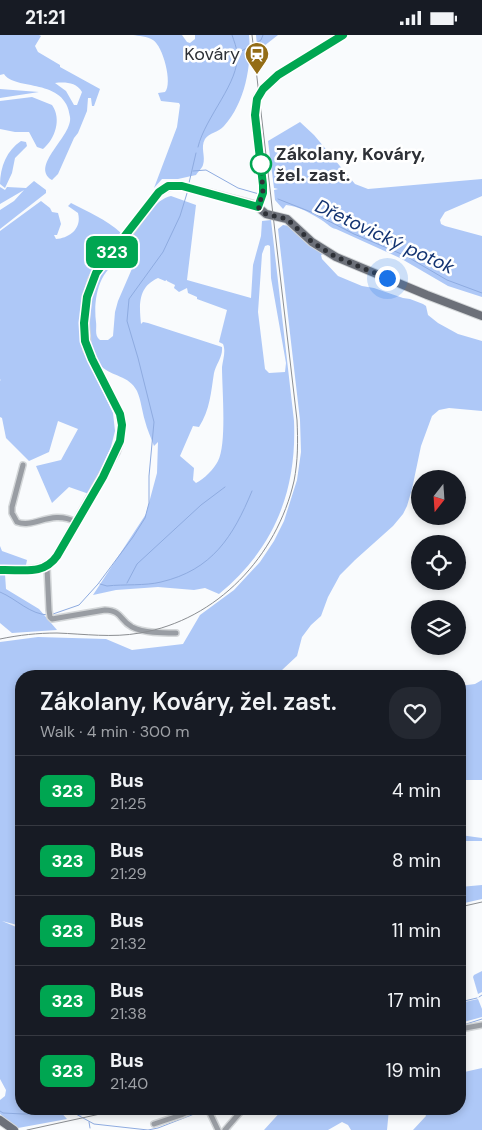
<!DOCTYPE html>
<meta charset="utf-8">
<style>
:root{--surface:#171b24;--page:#242831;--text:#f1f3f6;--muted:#9ea1a6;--line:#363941}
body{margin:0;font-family:"DM Sans",sans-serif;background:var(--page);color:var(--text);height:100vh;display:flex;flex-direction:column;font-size:19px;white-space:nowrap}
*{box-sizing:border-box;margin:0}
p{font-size:16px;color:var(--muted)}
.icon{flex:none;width:28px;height:28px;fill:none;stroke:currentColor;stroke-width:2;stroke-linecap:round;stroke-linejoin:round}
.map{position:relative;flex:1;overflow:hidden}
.drawer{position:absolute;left:15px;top:635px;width:451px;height:445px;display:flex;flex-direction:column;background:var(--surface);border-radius:20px;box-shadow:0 2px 8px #0003}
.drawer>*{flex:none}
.badge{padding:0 10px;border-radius:8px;font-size:18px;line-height:32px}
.needle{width:32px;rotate:197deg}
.controls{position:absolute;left:411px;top:435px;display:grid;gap:10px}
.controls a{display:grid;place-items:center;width:55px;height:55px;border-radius:50%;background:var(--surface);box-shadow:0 2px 8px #0003;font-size:25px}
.you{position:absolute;width:25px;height:25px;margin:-12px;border:4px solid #fff;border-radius:50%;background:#1a73e8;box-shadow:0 0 0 8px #1a73e833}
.map>.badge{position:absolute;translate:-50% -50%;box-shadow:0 0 0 2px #fff}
.round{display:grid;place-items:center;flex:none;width:52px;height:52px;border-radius:20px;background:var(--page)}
.summary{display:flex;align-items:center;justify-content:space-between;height:85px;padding:0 25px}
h1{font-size:24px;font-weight:600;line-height:38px}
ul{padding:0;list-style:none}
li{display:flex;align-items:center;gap:15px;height:70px;padding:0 25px;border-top:1px solid var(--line)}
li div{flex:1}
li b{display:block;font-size:19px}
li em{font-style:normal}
li .badge{min-width:55px;font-weight:700;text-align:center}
.status{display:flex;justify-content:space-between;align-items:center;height:35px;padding:0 25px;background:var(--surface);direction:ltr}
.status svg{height:14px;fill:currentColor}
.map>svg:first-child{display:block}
.green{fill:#aec8f7;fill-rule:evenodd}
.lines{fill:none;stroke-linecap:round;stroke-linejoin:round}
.stream{stroke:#8eabe0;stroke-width:1}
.street-casing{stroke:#d4d7d9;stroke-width:8}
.secondary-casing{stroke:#d4d7d9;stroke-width:10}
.street{stroke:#999da3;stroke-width:5}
.secondary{stroke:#6c7079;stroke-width:8}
.rail{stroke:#8b8e92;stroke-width:1}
.line-casing{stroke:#fff;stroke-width:11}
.line{stroke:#00a651;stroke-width:8}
.walk{stroke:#2e3137;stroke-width:5;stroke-dasharray:0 9}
.stop-dot{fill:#fff;stroke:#00a651;stroke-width:2.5}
.labels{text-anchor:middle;stroke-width:5;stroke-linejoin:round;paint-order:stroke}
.poi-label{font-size:18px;fill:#2e3137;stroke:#fff;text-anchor:end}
.stop-label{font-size:18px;font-weight:bold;fill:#2e3137;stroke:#fff;text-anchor:start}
.water-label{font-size:19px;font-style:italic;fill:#143472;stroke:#fff}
</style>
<div class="status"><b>21:21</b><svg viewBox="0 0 49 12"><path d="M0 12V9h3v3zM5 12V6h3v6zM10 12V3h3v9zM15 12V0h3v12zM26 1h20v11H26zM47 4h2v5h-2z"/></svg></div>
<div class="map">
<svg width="482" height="1095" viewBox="0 0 482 1095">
<rect width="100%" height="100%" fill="#f9fbfd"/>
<g class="green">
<path d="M0 0H39L41 1 35 11 38 17 60 30V32L100 54 94 71H92L91 63H88L87 76 78 98 74 103 58 139 52 145C29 131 73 101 70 82 66 42 14 56 4 39L0 40ZM55 48C65 47 76 47 82 57L77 70H74L66 56Z"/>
<path d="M133 0H182L187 7 190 8 195 4V0H249C252 30 245 68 224 91 219 97 209 98 205 104 200 113 206 121 203 130 202 133 198 137 196 140L178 144H162L154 153 177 92 180 70 179 68 161 66 158 58 165 57C173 49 163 11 153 5 147 1 139 1 133 0Z"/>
<path d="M256 0H278L259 15 257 11Z"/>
<path d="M0 54 39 57 0 63Z"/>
<path d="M32 62 52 70C62 84 55 104 43 114L37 112 29 97H15L0 94V66Z"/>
<path d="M300 87 314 100 355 149 368 154 482 144V161L445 177 440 185 441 189 445 191 482 201V262L448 251 400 223 336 194C330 193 328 189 323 186 312 179 299 171 286 170L283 174 275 165 274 155 278 154 274 153 268 106Z"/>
<path d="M21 106 26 107 27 111 15 123 12 138 5 153 0 149C0 132 7 115 21 106Z"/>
<path d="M34 146 46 155V158L0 194V175L14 166 24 155 0 169V152L5 155 7 152 26 153Z"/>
<path d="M171 161 196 170 187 245 251 263 253 230 261 201 262 186 271 185 294 386C297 456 274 514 219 559L205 553 194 555 158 552 116 555 93 560 146 479 157 438 158 407 154 411C151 403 147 394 145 386 142 376 141 365 137 356 129 340 112 342 101 331 92 322 91 310 90 299 86 253 101 236 128 203 137 192 156 163 171 161ZM268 210 270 211 271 243 286 328 285 337 269 338 265 334 258 277 262 219 265 211ZM126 224 133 225 134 229 118 266 115 277 113 301 108 305H100C94 300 97 294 96 287 93 264 99 230 126 224ZM158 243 165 246 167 245V246L175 250 174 253 179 257 187 253 188 258 197 262V264L227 275 219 307 223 309C226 316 223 324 222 332 222 354 227 408 218 426 214 434 204 444 196 448L193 445 194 433 180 421 193 391 199 392C210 375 211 357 214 338 216 329 223 322 222 312L148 288 143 287 141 289C139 269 138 252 158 243Z"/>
<path d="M41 166 50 173 52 177 58 178 61 189 57 200H54L56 204C70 203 82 193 78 178L68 171 71 168C88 177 106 184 121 198L120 202 95 232 83 261 80 280 82 307 86 322 113 378 115 396 111 412 89 459 69 452 52 468 36 431 61 425 78 394 58 386 49 417 29 426 6 403 2 383 0 382V345L1 346 0 344V196Z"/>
<path d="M283 190C293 190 299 201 306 207 311 211 318 215 323 219L321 220 322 224 338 241 362 251 374 253 403 263 410 264 423 269 426 271 428 280 438 288 458 299 482 306V376L449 373 439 375 432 381 421 411 412 454 407 471 403 479 393 491 355 525 340 540 328 562 321 581 311 590 302 602 297 621 282 635 268 641H21V891L2 886 21 894V1074H58L67 1084 18 1093 0 1079V1065L5 1061 6 1055 0 1044V607L38 602 106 604 132 615 183 609 200 580 234 555 260 527 274 506 284 486 297 445 301 417 300 385 278 194Z"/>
<path d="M0 511 2 516 27 525 26 530 0 531Z"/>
<path d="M5 539 6 554 39 574 57 595 12 598 0 588V540Z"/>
<path d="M312 635H324L329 641H298Z"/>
<path d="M482 645V745H460V651L475 649Z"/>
<path d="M460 800 482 803V806H460Z"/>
<path d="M482 850V864L460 869V852Z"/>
<path d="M482 936V957L478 959 473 942 474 940Z"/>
<path d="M478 964 482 974V982L460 988V968Z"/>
<path d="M482 1033V1095H413L426 1081 423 1074H460V1038Z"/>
<path d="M78 1074H111L78 1081Z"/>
<path d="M283 1074H389L387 1095H351L348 1090 342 1087 328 1095H264Z"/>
</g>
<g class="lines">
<g class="stream">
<path d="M238 18 261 5 263 0"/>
<path d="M198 112C205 82 240 47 237 19 237 13 234 6 232 0"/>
<path d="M193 136 206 135 238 153 259 159"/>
<path d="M189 148 196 118"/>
<path d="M278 164 311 177 354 199 406 221 447 245 482 258"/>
<path d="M127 548 137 529 201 470 225 452"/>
<path d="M100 549 107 551C124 549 145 551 161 547 212 535 233 502 252 456"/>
<path d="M0 557C17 564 30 580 49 580"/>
<path d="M53 579 79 570 98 549 133 502 145 483 149 468V441L154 387 138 323 127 286 129 264 163 217 180 181 188 155"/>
<path d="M479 962 482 960"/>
<path d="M460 967 477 963"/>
<path d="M460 991 482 984"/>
<path d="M0 1076 3 1078 23 1079 74 1078 94 1089 148 1095 158 1093 207 1074"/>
<path d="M89 1087 90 1093"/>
</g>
<g class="street-casing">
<g id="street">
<path d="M23 430 12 472V478L17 487C34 494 51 474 76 487"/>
<path d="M47 532 49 575 50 582 52 584 105 575C123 576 119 585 132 592 144 598 162 598 176 598"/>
<path d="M460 994 482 990"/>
<path d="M208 1074 218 1095"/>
<path d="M154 1089 181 1080 194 1074"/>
<path d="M225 1095 243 1074"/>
</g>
</g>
<g class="secondary-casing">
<g id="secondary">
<path d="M258 172 263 158V150L255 80 257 63 263 54 278 40 343 0"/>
<path d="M0 535C21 534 43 540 57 521L116 417 120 406 122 390 120 379 87 314 85 288 87 263 92 245 99 232 128 199 159 157C167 151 172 150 182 151L252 169 258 172 266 179 287 184 312 207 336 222 427 260 482 281"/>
<path d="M0 1085 14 1095"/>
</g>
</g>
<use href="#street" class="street"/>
<use href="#secondary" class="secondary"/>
<g class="rail">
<path d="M0 604C19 600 38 598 57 598 85 599 112 603 140 598 217 585 277 521 294 446 298 426 298 406 297 385L252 0"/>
<path d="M460 872 482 867"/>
<path d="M27 1095 123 1074"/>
</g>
</g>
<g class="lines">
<g class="line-casing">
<path id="line" d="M0 535C22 534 43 541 57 521L103 442 120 406 122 390 120 379 92 324 85 306 84 288 87 262 96 238 159 157 168 151H182L258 172 263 158V150L255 80 257 64 263 54 278 40 343 0"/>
</g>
<use href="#line" class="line"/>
<path class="walk" d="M261 129 263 158 258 172 266 179 287 184 312 207 336 222 387 243"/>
</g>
<defs>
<g id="station-pin" transform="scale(1.25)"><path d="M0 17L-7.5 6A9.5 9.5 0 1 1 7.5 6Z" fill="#946d16" stroke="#fff"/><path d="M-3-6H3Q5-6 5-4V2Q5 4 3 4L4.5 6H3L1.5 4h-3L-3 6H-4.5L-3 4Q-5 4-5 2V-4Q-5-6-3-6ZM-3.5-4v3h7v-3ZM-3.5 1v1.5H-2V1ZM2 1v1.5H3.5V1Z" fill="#fff"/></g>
</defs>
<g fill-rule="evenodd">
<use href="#station-pin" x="257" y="19"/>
</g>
<circle class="stop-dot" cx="261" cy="129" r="10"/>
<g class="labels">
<g class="poi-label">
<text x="240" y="25">Kováry</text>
</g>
<g class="stop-label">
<text x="276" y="125">Zákolany, Kováry,<tspan x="276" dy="21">žel. zast.</tspan></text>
</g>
<g class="water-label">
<text transform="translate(385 201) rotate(25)" y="7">Dřetovický potok</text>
</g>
</g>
</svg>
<div class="controls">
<a><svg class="needle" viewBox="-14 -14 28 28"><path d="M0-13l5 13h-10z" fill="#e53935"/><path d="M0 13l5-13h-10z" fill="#9ea1a6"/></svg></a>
<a><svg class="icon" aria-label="locate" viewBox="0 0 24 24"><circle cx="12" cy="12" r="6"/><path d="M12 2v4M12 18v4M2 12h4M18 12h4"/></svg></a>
<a><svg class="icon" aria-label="layers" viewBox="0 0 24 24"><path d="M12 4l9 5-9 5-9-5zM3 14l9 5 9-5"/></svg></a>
</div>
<div class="you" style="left:387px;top:243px"></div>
<b class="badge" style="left:112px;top:217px;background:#00a651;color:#fff">323</b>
<section class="drawer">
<div class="summary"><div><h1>Zákolany, Kováry, žel. zast.</h1><p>Walk · 4 min · 300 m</p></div><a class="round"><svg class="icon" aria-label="heart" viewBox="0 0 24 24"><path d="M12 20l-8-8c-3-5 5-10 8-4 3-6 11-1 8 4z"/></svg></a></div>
<ul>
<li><span class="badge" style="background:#00a651;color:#fff">323</span><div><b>Bus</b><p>21:25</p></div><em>4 min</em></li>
<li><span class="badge" style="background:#00a651;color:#fff">323</span><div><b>Bus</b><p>21:29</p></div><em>8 min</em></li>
<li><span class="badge" style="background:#00a651;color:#fff">323</span><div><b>Bus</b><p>21:32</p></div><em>11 min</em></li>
<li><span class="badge" style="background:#00a651;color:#fff">323</span><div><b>Bus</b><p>21:38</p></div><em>17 min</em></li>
<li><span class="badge" style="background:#00a651;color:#fff">323</span><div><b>Bus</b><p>21:40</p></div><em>19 min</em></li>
</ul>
</section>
</div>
